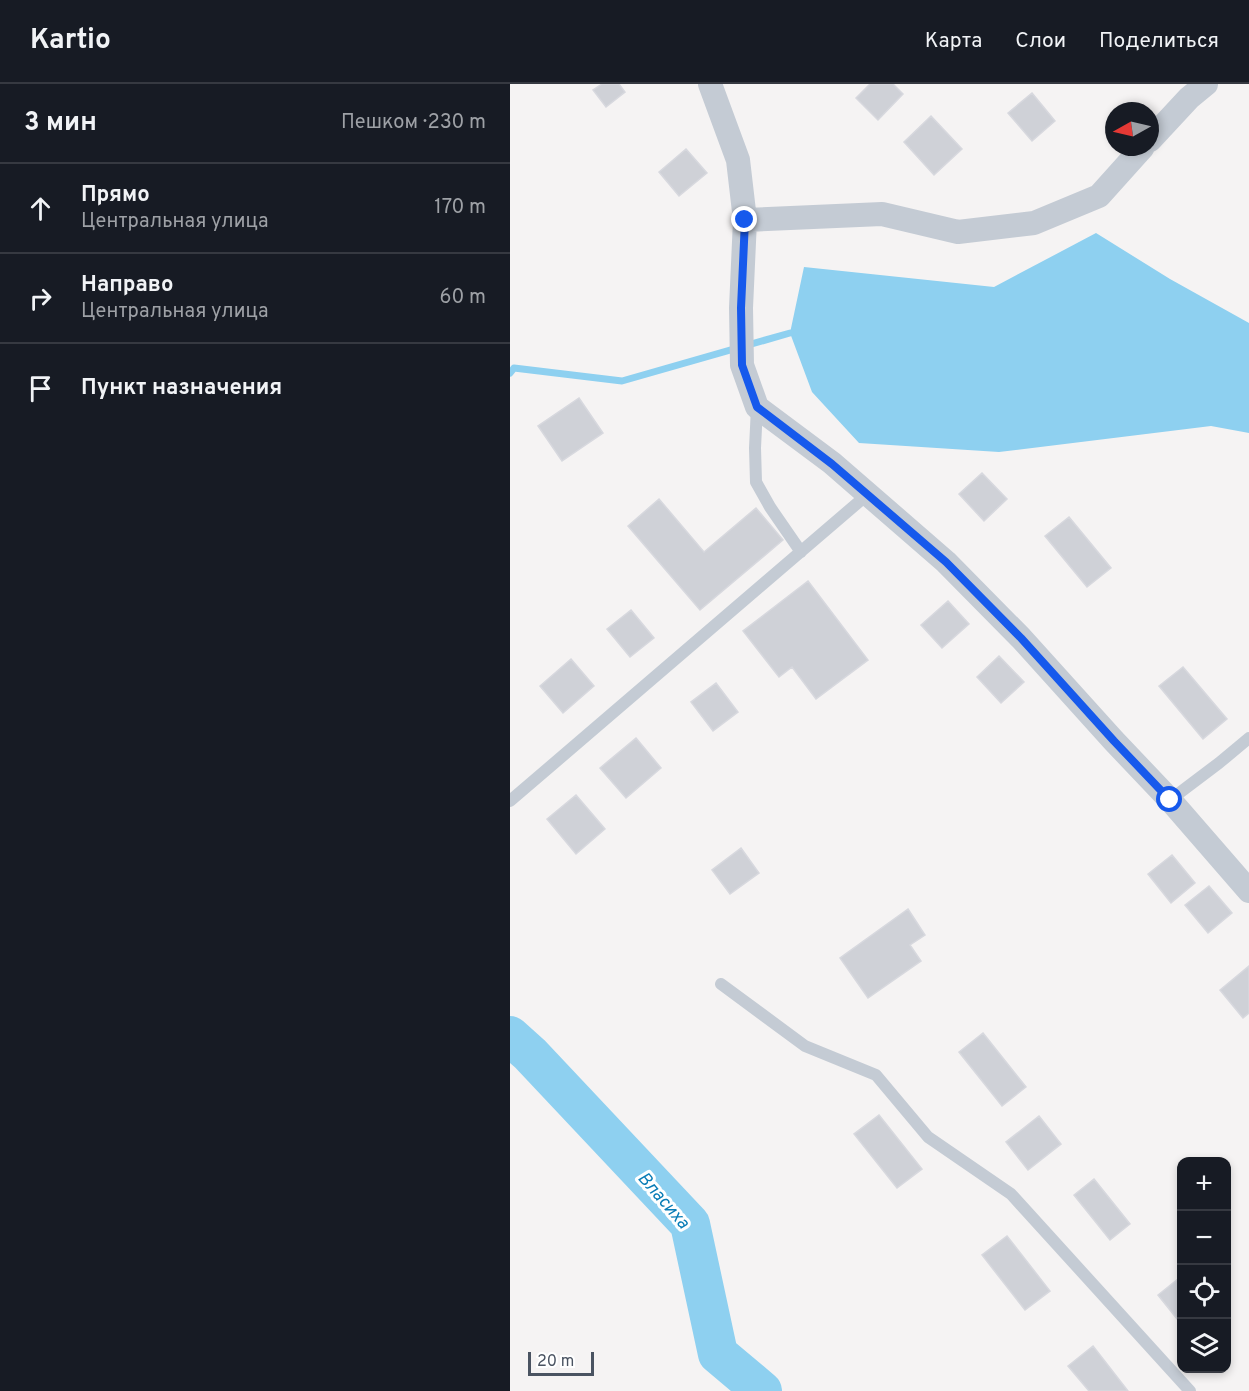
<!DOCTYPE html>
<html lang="ru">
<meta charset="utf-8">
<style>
body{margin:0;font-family:Overpass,sans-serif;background:#242831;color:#f1f3f6}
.controls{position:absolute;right:18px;bottom:18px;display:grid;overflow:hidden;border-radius:12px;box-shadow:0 3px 9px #0003}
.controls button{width:54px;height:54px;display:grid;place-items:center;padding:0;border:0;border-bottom:2px solid #363941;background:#171b24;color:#f1f3f6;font:30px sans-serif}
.compass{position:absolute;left:595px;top:18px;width:54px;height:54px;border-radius:50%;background:#171b24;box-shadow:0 3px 9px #0003;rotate:262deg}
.scale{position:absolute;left:18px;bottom:15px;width:66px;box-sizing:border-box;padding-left:6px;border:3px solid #4a5361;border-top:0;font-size:16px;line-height:21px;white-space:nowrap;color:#4a5361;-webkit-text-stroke:4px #fff;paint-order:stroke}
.stop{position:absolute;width:18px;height:18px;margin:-14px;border:4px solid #1659ec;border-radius:50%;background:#fff}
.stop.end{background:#1659ec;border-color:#fff;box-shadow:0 2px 6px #0008}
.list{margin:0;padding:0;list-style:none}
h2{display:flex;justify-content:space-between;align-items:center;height:78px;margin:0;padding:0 24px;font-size:26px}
h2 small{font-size:20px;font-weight:400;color:#9ea1a6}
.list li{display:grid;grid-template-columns:39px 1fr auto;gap:18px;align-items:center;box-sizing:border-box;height:90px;padding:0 24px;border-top:2px solid #363941}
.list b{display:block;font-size:22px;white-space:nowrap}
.list p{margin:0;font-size:20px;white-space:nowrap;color:#9ea1a6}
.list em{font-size:20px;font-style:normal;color:#9ea1a6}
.icon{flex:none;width:33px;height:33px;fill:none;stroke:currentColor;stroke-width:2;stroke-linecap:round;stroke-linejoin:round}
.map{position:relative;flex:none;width:739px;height:1307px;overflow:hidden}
header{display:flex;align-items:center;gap:36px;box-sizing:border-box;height:84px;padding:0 30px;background:#171b24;border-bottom:2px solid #363941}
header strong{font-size:28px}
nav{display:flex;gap:33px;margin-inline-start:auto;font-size:21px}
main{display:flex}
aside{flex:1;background:#171b24}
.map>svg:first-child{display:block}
.water{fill:#8ed0f0}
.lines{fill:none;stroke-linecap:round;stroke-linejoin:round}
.stream{stroke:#8ed0f0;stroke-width:7}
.river{stroke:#8ed0f0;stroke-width:40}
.building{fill:#cfd1d7;stroke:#d7d8de;stroke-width:1.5}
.lane{stroke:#c4cbd4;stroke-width:12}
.street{stroke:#c4cbd4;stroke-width:24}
.route{stroke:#1659ec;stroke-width:8}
.labels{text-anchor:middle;stroke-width:6;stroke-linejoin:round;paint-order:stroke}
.water-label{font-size:18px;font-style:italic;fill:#087cb6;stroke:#fff}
</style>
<header>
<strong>Kartio</strong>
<nav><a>Карта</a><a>Слои</a><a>Поделиться</a></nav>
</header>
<main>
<aside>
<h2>3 мин<small>Пешком · 230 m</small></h2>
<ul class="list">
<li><svg class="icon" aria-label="ahead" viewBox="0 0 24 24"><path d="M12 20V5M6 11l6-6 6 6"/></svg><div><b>Прямо</b><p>Центральная улица</p></div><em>170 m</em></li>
<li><svg class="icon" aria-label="right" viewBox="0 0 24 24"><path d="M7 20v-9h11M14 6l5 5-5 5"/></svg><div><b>Направо</b><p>Центральная улица</p></div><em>60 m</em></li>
<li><svg class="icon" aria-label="arrive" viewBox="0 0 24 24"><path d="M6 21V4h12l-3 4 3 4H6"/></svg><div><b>Пункт назначения</b></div></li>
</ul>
</aside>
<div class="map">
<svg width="739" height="1307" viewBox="0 0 739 1307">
<rect width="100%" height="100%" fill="#f5f3f3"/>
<path class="water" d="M586,149L660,195L739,239V349L701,342L489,368L349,359L302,308L280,249L294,183L484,203Z"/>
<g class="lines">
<path class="stream" d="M0,289L4,284L112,297L280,249"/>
<path class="river" d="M0,952L20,970L180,1140L208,1270L252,1307"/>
</g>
<path class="building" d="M92,0H109L115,8L96,23L83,6Z
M360,0H383L393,10L368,36L346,14Z
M522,9L545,37L522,57L498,29Z
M421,32L452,65L424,91L394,58Z
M176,65L197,89L169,112L149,88Z
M69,314L93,349L52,377L28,342Z
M472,389L497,415L474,437L449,410Z
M149,415L194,468L246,424L273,456L190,526L118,442Z
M559,433L601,484L577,503L535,452Z
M298,497L358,576L306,615L282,583L269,593L233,547Z
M438,517L459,540L432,564L411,541Z
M121,526L144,554L120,573L97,545Z
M489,572L514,598L491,619L467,593Z
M61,575L84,602L53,629L30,602Z
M673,583L717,635L693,655L649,602Z
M206,599L228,628L203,647L181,618Z
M126,654L151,684L116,714L90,684Z
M66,711L95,745L66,770L37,735Z
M231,764L249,789L220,810L202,786Z
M662,771L685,799L661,819L638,790Z
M699,802L722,829L698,849L675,821Z
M398,825L415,851L400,861L411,877L358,914L330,874Z
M739,882V929L733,934L710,906Z
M473,949L516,1003L492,1022L449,968Z
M369,1031L412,1085L387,1104L344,1050Z
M529,1032L551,1060L518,1086L496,1058Z
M584,1095L620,1140L600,1156L564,1111Z
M497,1152L540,1207L515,1226L472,1171Z
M668,1195L672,1199V1241L648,1211Z
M583,1262L618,1307H579L558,1282Z"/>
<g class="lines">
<path class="lane" d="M247,323L245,364L246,398L260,423L291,468
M660,716L709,679L739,654
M0,717L358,410
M211,900L295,962L366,991L418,1053L501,1110L680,1307"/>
<path class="street" d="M200,0L228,76L235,136L231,224L232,281L247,323L322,379L436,478L511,554L604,657L660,716L739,807
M640,56L679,14L696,0
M235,136L372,130L448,148L524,139L589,112L633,63"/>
</g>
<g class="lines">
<path class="route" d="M235,136L231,224L232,281L247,323L322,380L436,478L511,554L604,657L660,716"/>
</g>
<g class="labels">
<g class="water-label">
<text transform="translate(154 1116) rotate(49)" y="6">Власиха</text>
</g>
</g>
</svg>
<div class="controls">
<button>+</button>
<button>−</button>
<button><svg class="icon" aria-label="locate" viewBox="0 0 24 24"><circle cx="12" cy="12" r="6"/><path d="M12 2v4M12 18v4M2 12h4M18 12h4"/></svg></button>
<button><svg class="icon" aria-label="layers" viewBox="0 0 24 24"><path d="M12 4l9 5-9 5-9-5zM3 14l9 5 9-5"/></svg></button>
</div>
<svg class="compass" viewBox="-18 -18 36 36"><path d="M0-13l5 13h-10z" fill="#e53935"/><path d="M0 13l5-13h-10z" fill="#9ea1a6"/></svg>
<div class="scale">20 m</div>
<div class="stop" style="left:660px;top:716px"></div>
<div class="stop end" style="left:235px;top:136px"></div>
</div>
</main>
